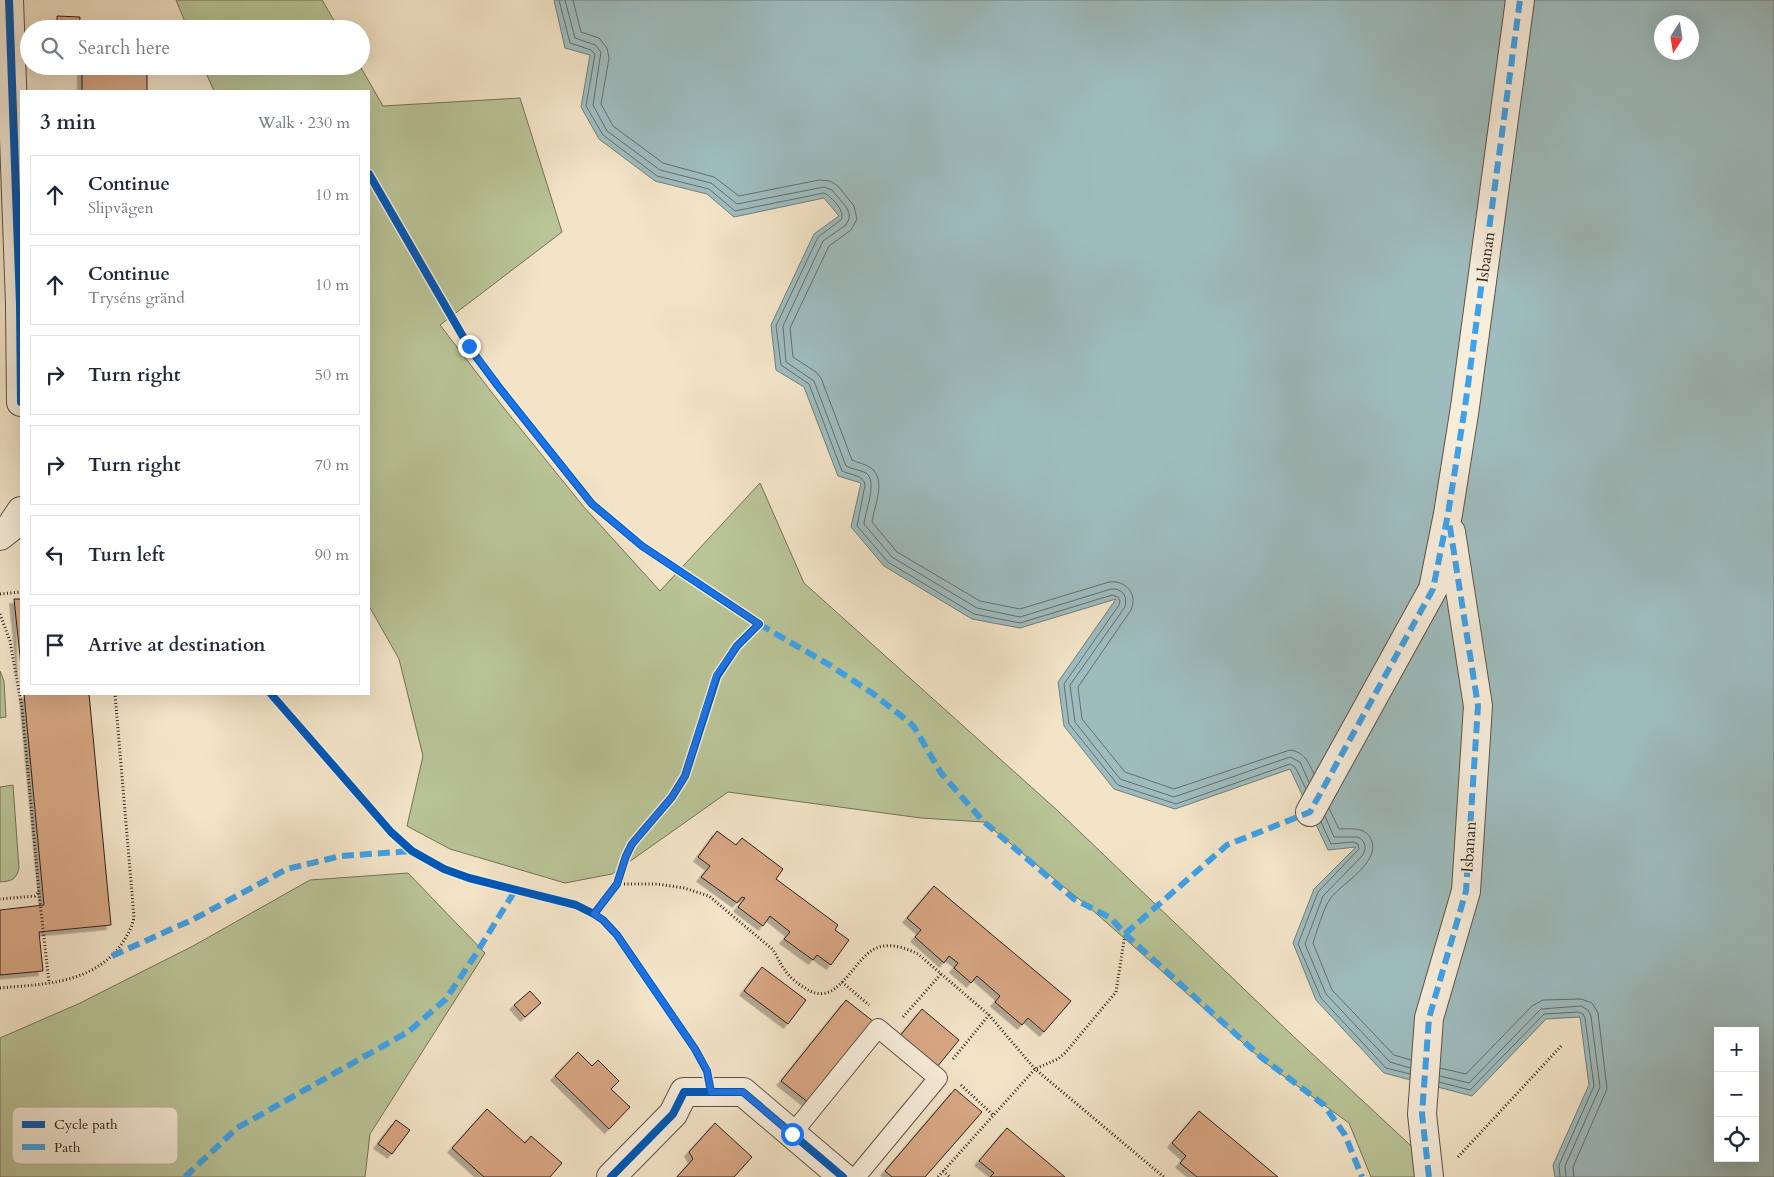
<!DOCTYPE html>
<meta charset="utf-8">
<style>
body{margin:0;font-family:Cardo,serif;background:#f2f2f3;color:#1f2937}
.controls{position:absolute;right:15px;bottom:15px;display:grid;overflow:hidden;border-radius:0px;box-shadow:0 5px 20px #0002}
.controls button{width:45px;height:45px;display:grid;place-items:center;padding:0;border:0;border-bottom:1px solid #e0e1e3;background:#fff;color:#1f2937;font:25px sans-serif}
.compass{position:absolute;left:1654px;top:15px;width:45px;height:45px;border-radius:50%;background:#fff;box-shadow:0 5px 20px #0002;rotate:192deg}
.stop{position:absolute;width:15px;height:15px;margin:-11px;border:4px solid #1a73e8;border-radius:50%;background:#fff}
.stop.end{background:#1a73e8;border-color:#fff;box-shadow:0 1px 5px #0008}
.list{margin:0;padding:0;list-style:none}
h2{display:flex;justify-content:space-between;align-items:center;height:65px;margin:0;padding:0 20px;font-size:21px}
h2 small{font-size:16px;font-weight:400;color:#747a83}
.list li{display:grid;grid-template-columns:32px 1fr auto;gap:15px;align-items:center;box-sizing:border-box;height:80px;margin:0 10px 10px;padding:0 10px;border:1px solid #e0e1e3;border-radius:0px}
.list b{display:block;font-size:19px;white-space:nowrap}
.list p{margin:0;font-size:16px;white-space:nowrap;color:#747a83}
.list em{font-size:16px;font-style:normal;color:#747a83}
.icon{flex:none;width:28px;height:28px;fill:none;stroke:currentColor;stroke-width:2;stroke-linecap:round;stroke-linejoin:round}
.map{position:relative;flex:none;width:1774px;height:1177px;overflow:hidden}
.search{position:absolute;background:#fff;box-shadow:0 5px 20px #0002;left:20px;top:20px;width:350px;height:55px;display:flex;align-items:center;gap:12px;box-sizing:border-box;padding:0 18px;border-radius:28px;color:#747a83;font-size:19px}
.panel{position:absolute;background:#fff;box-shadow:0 5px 20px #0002;left:20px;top:90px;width:350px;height:605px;border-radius:0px}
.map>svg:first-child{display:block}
.green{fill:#b9c497;stroke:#747258}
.water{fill:#9ebcbe;stroke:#717e7c;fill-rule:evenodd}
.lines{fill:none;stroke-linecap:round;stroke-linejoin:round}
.shore{stroke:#666e6c;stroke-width:1}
.building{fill:#d8a784;stroke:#2e201a;filter:url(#shadow)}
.lane-casing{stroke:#5f5146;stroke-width:20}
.street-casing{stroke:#5f5146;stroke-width:30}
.path{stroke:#2e201a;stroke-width:3;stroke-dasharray:1 2.5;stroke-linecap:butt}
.lane{stroke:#f7eddb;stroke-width:18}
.street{stroke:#f7eddb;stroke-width:28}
.quiet{stroke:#3ea2ea;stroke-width:6;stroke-dasharray:12 6;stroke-linecap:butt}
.cycleway-casing{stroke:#f7eddb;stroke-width:11}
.cycleway{stroke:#0057b8;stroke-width:8}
.route{stroke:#1a73e8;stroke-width:6}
.labels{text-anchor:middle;stroke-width:4;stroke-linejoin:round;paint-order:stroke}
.street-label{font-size:16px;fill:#2e201a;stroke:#f7eddb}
.key{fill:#f7eddb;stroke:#bbb0a1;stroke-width:1}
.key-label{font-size:14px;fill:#2e201a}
</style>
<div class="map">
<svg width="1774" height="1177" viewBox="0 0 1774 1177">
<defs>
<filter id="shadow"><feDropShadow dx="-4.5" dy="4.5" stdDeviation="0" flood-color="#0004"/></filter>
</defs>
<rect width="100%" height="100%" fill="#f3e4c8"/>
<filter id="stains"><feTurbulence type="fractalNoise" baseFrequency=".004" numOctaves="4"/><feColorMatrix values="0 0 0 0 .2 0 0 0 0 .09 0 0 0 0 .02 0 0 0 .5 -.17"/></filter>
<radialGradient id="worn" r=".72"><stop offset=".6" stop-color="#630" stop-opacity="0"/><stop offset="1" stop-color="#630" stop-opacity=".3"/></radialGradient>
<path class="green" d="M176,0H322L339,29H188Z
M203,66H360L383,106L520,98L562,232L440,325L503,407L583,506L660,591L760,483L804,583L1058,811L1292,1035L1437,1170L1432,1177H1371L1349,1123L1267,1064L1090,908L984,822L921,818L728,792L612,874L565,883L450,849L407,826L423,756L399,659L369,606V91H214Z
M0,671L4,681L6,717L0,718Z
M13,785L19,868C16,880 12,881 0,882V787Z
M408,873L485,953L370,1134L365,1177H0V1038L78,1004L193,946L310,880Z"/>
<path class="water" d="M554,0H1774V1177H1555L1553,1165L1589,1085L1580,1017L1546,1019L1472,1096L1384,1073L1316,1000L1293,943L1314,889L1356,847L1328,850L1290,769L1175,809L1114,789L1064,726L1058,682L1116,599L1020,628L972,619L884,566L851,527L861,483L838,476L804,387L776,370L771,325L814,234L839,216L824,198L734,217L707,194L655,181L599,139L581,107L590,55L565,48ZM1662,22H1692V52H1662ZM1718,1031H1755V1158H1718Z"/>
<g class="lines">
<path class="shore" d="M559,0L570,43L591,50L595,54L586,106L603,135L657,176L709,189L735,211L824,193C832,197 846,212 841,220L818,237L776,326L781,365L809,384L842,471C850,475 864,475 865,485L857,526L888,562L974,614L1020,623L1112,595L1118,597L1120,601L1119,605L1064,684L1069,724L1118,785L1176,804L1290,764L1295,767L1306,789
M565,0L575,38L595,45L601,52L593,105L607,131L660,170L711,183L737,204L824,187L832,190L847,208L849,213V219L846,225L823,241L783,326L786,362L814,381L846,466C852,469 860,470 866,473C878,481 865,512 864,524L892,557L977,608L1020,617L1111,589C1122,588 1128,596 1125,607L1070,685L1075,722L1120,779L1174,797L1290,757L1300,762L1309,782
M573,0L581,32L599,38L607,48L609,58L601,104L613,126L663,163L714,177L739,196L819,180L830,181L838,186L854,206L857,219L851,230L829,246L790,328L793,357L816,372L821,378L852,460C858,463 866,464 871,468C887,480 874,506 872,522L897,552L980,601L1020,609L1109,582C1126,580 1138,594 1131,610L1078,687L1082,719L1125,772L1174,789L1290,750C1305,752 1308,762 1314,774
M1329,808L1339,829C1352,829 1367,826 1372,842C1379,863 1341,884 1330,899C1324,907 1316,934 1313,943L1332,990L1394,1055L1411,1060
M1325,816L1334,837H1358C1366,841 1367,849 1362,856L1323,896L1305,944L1326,994L1390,1062L1410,1068
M1321,822L1331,844L1353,842L1358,844L1359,849L1318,892L1298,944L1321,998L1386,1068L1410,1074
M1440,1068L1466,1074L1532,1006L1543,1000L1581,999L1592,1003L1598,1013L1607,1089L1573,1167L1574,1177
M1440,1076L1469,1083L1541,1009L1581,1006L1588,1010L1591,1016L1600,1087L1565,1166L1566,1177
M1439,1082L1470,1090L1544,1014L1579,1012L1583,1014L1585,1018L1594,1086L1559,1165L1560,1177"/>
</g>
<path class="building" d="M57,16L80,17L79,29H57Z
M82,66H147V91H82Z
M14,599H21V670L20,656Z
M24,694H89L111,925L39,932L43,971L0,975V910L44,905Z
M717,831L736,845L742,838L783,869L776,879L838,925L835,930L849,940L831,965L817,955L813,960L784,939L790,932L770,916L763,926L738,907L745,898L742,897L737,903L701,877L710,866L698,857Z
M934,886L1071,1001L1044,1032L1028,1018L1022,1025L995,1002L1000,996L977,976L971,983L954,968L958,963L949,956L944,963L915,937L921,930L907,918Z
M762,967L806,1000L788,1024L744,991Z
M530,991L541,1003L525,1017L514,1005Z
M846,1000L874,1022L809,1103L781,1081Z
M922,1009L959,1040L937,1067L899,1037Z
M578,1052L592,1066L598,1060L619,1081L611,1089L630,1107L609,1129L555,1076Z
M955,1089L982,1112L925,1177H892L885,1171Z
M487,1109L525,1143L531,1136L562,1163L550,1177H484L452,1148Z
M1199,1111L1278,1177H1197L1180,1163L1186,1156L1172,1143Z
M396,1120L410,1130L392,1154L378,1144Z
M715,1123L752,1157L734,1177H677L693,1159L689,1152Z
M1007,1128L1065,1177H990L994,1173L979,1161Z"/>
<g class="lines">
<defs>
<path id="lane" d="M792,1134L878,1028L938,1078L856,1177"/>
<path id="street" d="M9,0L20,304L21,402
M0,536L9,529L21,511
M1310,812L1433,589L1448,514L1465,407L1520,0
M611,1177L673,1114L684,1092H743L843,1177
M1429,1177L1422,1114L1429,1018L1466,891L1478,706L1451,532"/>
</defs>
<use href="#lane" class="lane-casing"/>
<use href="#street" class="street-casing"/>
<path class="path" d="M0,594L21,592
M0,614L10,641L22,708L39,892L35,896L0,899
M617,884H657L684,888L709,896L771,948C777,954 779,963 785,970C789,977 798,984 805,988C835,1009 850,966 871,951C885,941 904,947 918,954L989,1015L1035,1069L1164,1177
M39,893L49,983
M842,982L869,1005
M0,988C44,984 92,984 121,945C127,936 132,928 134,917L115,694
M903,1017L941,974
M953,1059L989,1015
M961,1085L993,1115
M1458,1157L1562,1045
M943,1171L950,1177
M938,1177L1035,1069L1058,1059L1065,1053L1116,992L1125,934"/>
<use href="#lane" class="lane"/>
<use href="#street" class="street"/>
<path class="quiet" d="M759,624L828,664L872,693L909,722L914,727L941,773L983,821L1074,899L1111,918L1125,934L1261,1057L1324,1105L1345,1135L1362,1177
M1125,934L1227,845L1310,812L1433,589L1448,514L1465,407L1520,0
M112,956L194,919L287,869L341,856L412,851
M185,1177L237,1128L408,1032L446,999L474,957L516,889
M1429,1177L1422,1114L1429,1018L1466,891L1478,706L1449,521"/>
<defs>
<path id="cycleway" d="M9,0L20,304L21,402
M369,174L469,347L498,386L592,504L642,546L759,624L737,646L717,676L685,776L672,797L632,844L626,856L617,884L594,914
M271,694L391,832L412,851L444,869L469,878L576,905L594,914L603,920L617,935L695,1049L707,1071L711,1092
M611,1177L673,1114L684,1092H743L843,1177"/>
</defs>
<use href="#cycleway" class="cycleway-casing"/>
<use href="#cycleway" class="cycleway"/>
</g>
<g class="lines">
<path class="route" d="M469,346L498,386L592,504L642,546L759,624L737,646L716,676L685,776L672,797L632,844L626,856L617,884L594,914L603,920L617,935L695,1049L707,1070L711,1092H743L792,1134"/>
</g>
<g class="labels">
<g class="street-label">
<text transform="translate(1485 257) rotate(-82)" y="6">Isbanan</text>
<text transform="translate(1468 847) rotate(-86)" y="6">Isbanan</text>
</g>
</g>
<rect x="12" y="1107" width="166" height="57" rx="8" class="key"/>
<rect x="22" y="1121" width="23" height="7" fill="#0057b8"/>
<rect x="22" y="1144" width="23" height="6" fill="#3ea2ea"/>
<g class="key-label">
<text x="54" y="1129">Cycle path</text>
<text x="54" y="1152">Path</text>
</g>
<rect width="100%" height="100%" filter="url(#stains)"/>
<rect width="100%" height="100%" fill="url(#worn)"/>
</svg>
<div class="controls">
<button>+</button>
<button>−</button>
<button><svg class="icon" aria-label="locate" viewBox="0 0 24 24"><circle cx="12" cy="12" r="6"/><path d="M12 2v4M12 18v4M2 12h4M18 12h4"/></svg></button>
</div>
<svg class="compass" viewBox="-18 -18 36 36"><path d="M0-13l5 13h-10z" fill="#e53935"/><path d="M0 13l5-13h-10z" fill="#747a83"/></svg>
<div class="stop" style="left:792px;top:1134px"></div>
<div class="stop end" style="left:469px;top:346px"></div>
<div class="search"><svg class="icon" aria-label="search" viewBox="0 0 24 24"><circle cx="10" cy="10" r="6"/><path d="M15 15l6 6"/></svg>Search here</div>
<section class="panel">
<h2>3 min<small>Walk · 230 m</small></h2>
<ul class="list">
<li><svg class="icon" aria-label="ahead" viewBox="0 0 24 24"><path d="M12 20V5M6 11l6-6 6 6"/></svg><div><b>Continue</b><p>Slipvägen</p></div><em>10 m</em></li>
<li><svg class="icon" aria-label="ahead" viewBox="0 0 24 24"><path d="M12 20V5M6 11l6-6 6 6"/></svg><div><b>Continue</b><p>Tryséns gränd</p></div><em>10 m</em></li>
<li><svg class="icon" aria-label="right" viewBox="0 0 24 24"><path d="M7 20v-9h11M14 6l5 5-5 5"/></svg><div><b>Turn right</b></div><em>50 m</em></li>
<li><svg class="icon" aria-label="right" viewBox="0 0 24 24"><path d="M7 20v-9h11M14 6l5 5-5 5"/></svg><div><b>Turn right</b></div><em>70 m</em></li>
<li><svg class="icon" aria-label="left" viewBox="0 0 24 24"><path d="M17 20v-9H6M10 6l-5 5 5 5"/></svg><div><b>Turn left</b></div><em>90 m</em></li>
<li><svg class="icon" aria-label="arrive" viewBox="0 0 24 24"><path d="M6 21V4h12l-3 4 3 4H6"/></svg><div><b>Arrive at destination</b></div></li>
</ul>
</section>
</div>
